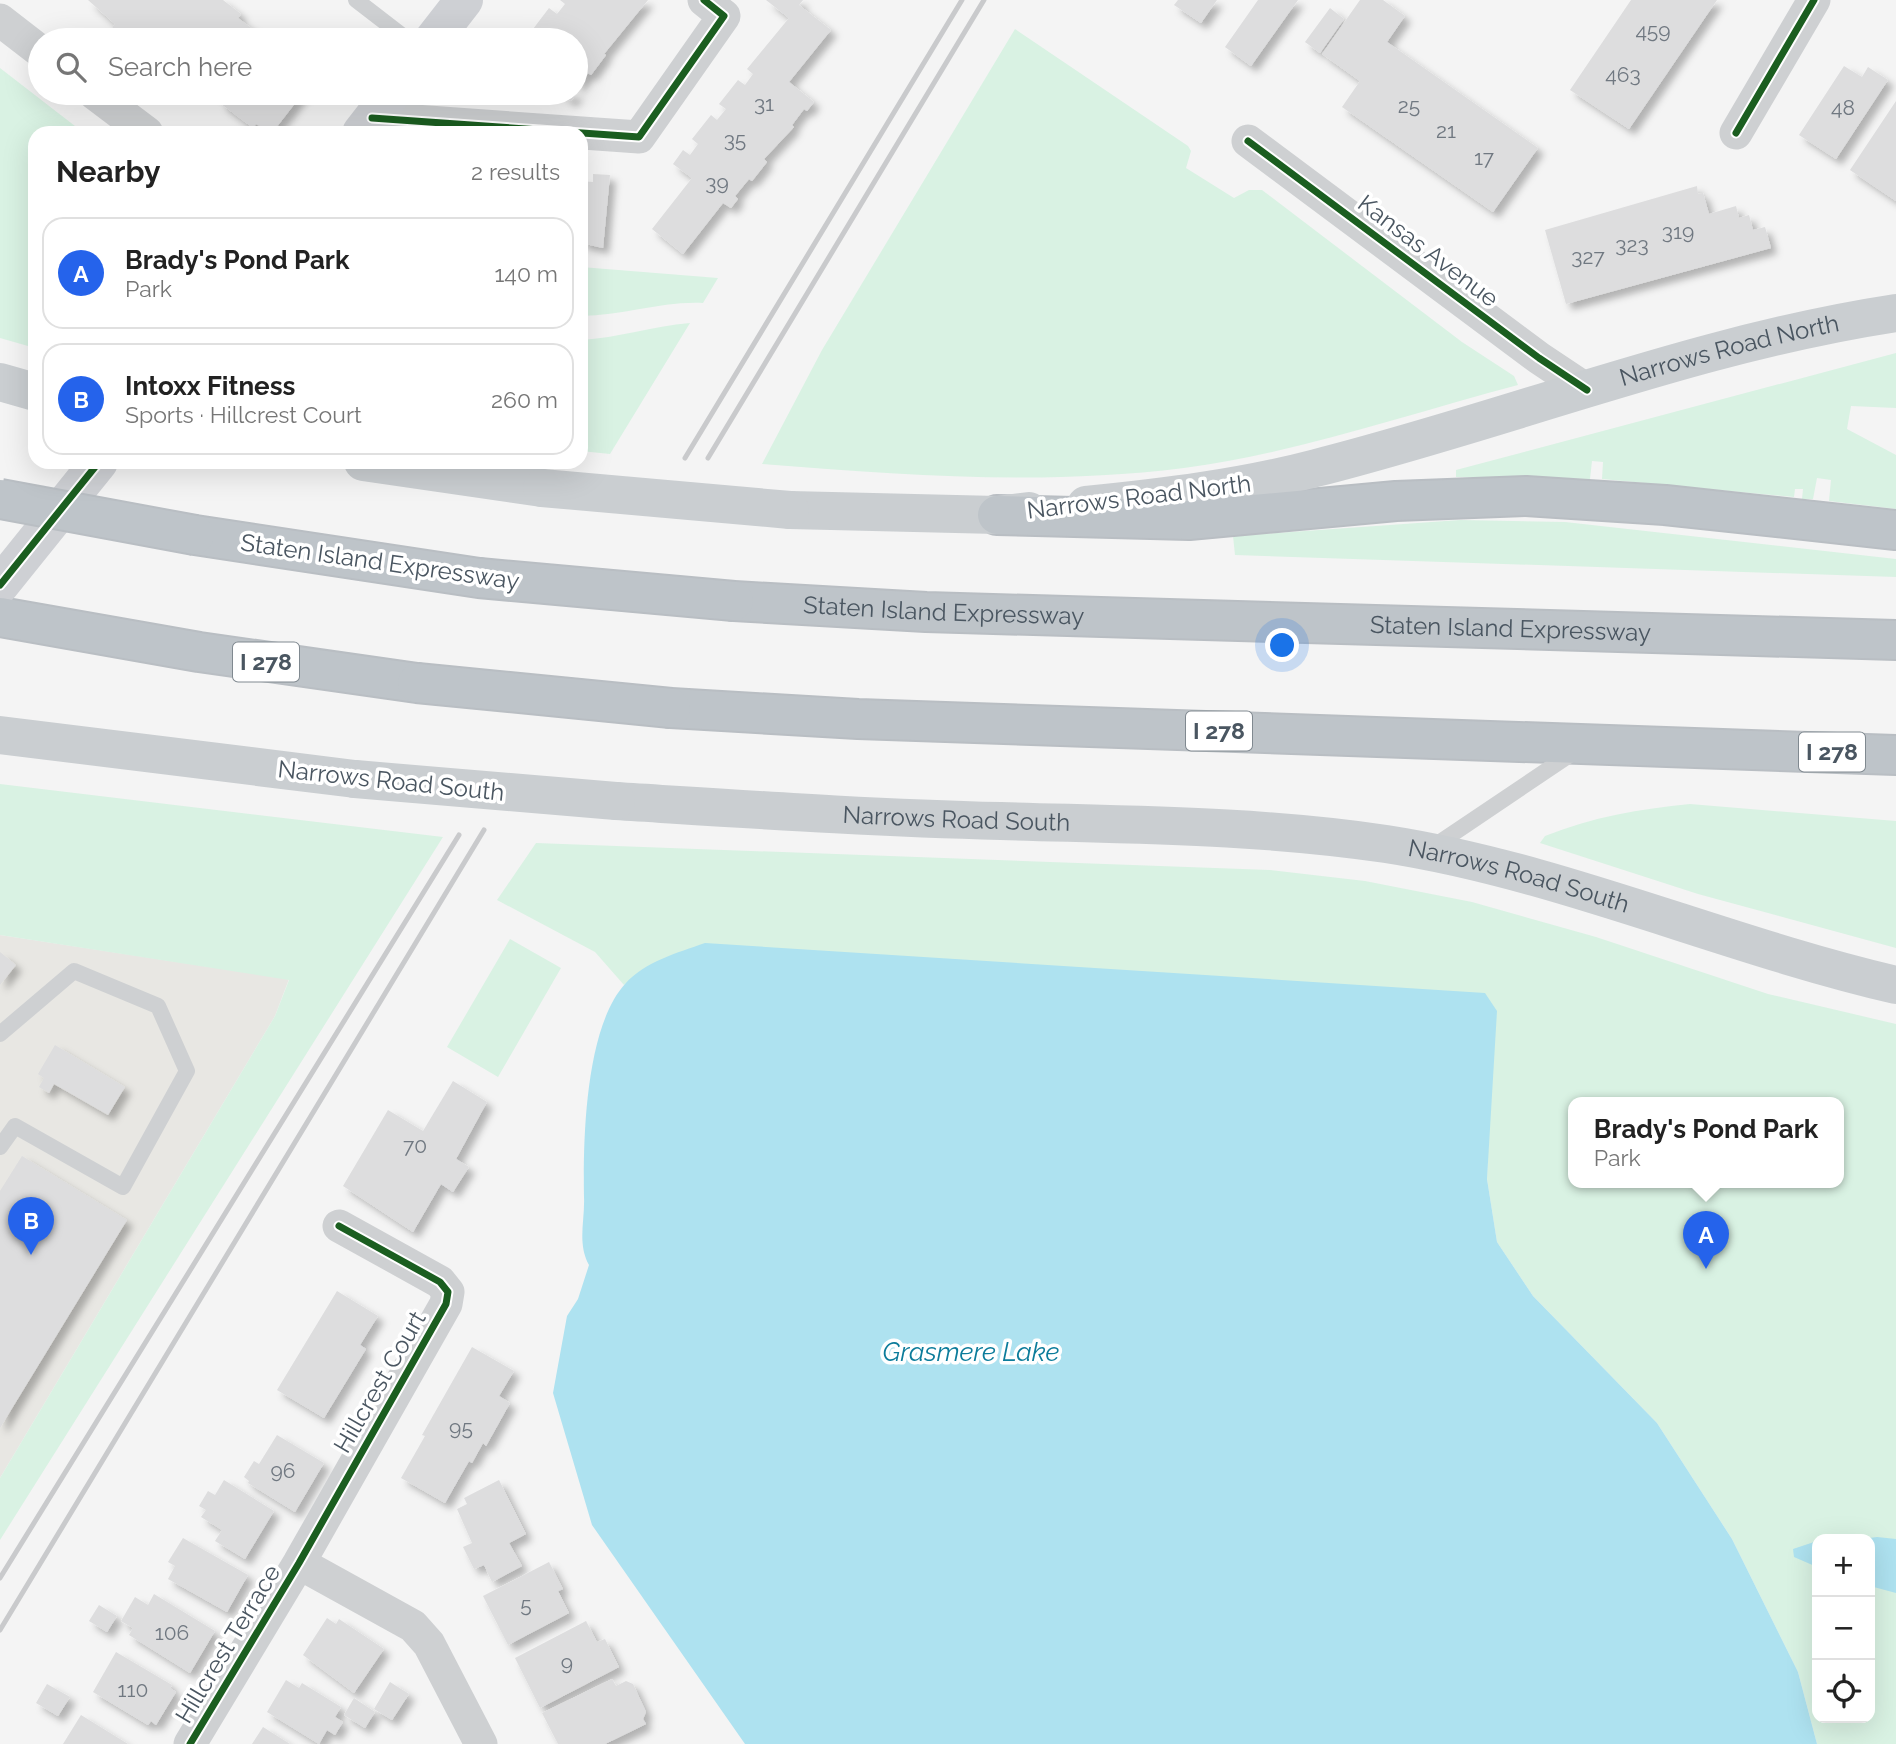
<!DOCTYPE html>
<meta charset="utf-8">
<style>
body{margin:0;font-family:Raleway,sans-serif;background:#f2f2f2;color:#222}
.controls{position:absolute;right:21px;bottom:21px;display:grid;overflow:hidden;border-radius:14px;box-shadow:0 7px 28px #0002}
.controls button{width:63px;height:63px;display:grid;place-items:center;padding:0;border:0;border-bottom:2px solid #e0e0e0;background:#fff;color:#222;font:35px sans-serif}
.you{position:absolute;left:1283px;top:646px;width:24px;height:24px;margin:-18px;border:5px solid #fff;border-radius:50%;background:#1a73e8;box-shadow:0 0 0 10px #1a73e833}
.badge{display:grid;place-items:center;width:46px;height:46px;border-radius:50%;background:#2563eb;color:#fff;font-size:23px;font-weight:700}
.pin{position:absolute;translate:-50% -58px;filter:drop-shadow(0 2px 4px #0008)}
.pin::after{content:'';position:absolute;top:37px;width:24px;height:21px;background:inherit;clip-path:polygon(0 0,100% 0,50% 100%)}
.popup{position:absolute;left:1568px;top:1097px;width:276px;height:91px;box-sizing:border-box;display:grid;place-content:center;border-radius:14px;background:#fff;filter:drop-shadow(0 2px 5px #0005);font-size:23px;white-space:nowrap;color:#767676}
.popup b{font-size:26px;color:#222}
.popup::after{content:'';position:absolute;left:50%;top:100%;margin-left:-14px;border:14px solid transparent;border-top-color:#fff}
.list{margin:0;padding:0;list-style:none}
h2{display:flex;justify-content:space-between;align-items:center;height:91px;margin:0;padding:0 28px;font-size:30px}
h2 small{font-size:23px;font-weight:400;color:#767676}
.list li{display:grid;grid-template-columns:46px 1fr auto;gap:21px;align-items:center;box-sizing:border-box;height:112px;margin:0 14px 14px;padding:0 14px;border:2px solid #e0e0e0;border-radius:21px}
.list b{display:block;font-size:26px;white-space:nowrap}
.list p{margin:0;font-size:23px;white-space:nowrap;color:#767676}
.list em{font-size:23px;font-style:normal;color:#767676}
.icon{flex:none;width:38px;height:38px;fill:none;stroke:currentColor;stroke-width:2;stroke-linecap:round;stroke-linejoin:round}
.map{position:relative;flex:none;width:1896px;height:1744px;overflow:hidden}
.search{position:absolute;background:#fff;box-shadow:0 7px 28px #0002;left:28px;top:28px;width:560px;height:77px;display:flex;align-items:center;gap:18px;box-sizing:border-box;padding:0 24px;border-radius:38px;color:#767676;font-size:26px}
.panel{position:absolute;background:#fff;box-shadow:0 7px 28px #0002;left:28px;top:126px;width:560px;height:343px;border-radius:21px}
.map>svg:first-child{display:block}
.commercial{fill:#e8e7e3}
.green{fill:#d9f2e3;fill-rule:evenodd}
.water{fill:#aee2f0}
.building{fill:#ddddde;filter:url(#shadow)}
.lines{fill:none;stroke-linecap:round;stroke-linejoin:round}
.highway-casing{stroke:#b9bec3;stroke-width:42}
.lane{stroke:#ced0d2;stroke-width:16}
.street{stroke:#ced0d2;stroke-width:33}
.secondary{stroke:#ced0d4;stroke-width:38}
.primary{stroke:#caced1;stroke-width:38}
.highway{stroke:#bec4c9;stroke-width:38}
.rail{stroke:#c9cacc;stroke-width:5}
.highway-bridge-casing{stroke:#b9bec3;stroke-width:42;stroke-linecap:butt}
.primary-bridge{stroke:#caced1;stroke-width:38}
.highway-bridge{stroke:#bec4c9;stroke-width:38}
.cycleway-casing{stroke:#fff;stroke-width:11}
.cycleway{stroke:#1b5e20;stroke-width:7}
.labels{text-anchor:middle;stroke-width:7;stroke-linejoin:round;paint-order:stroke}
.number-label{font-size:21px;fill:#707881}
.shield{fill:#fff;stroke:#808990;stroke-width:2}
.shield-label{font-size:23px;font-weight:bold;fill:#4a5661}
.street-label{font-size:24px;fill:#4a5661;stroke:#fff}
.water-label{font-size:26px;font-style:italic;fill:#0c7c9b;stroke:#fff}
</style>
<div class="map">
<svg width="1896" height="1744" viewBox="0 0 1896 1744">
<defs>
<filter id="shadow"><feDropShadow dx="6" dy="6" stdDeviation="3.5" flood-color="#0004"/></filter>
</defs>
<rect width="100%" height="100%" fill="#f4f4f4"/>
<path class="commercial" d="M0,935L289,979L275,1016L0,1478Z"/>
<path class="green" d="M1015,29L1188,146L1191,151L1186,168L1234,198L1249,190H1262L1462,342L1514,376L1518,385C1408,414 1297,453 1184,468C1039,486 906,475 762,464L822,350Z
M0,68L84,133H35V348L0,338Z
M581,268V267L718,278L703,303C661,301 623,316 581,316Z
M690,323L610,454L581,451V340C618,338 652,326 690,323Z
M1896,353V408L1851,406L1847,429L1896,455V509L1829,501L1831,480L1817,478L1813,499H1802L1803,489H1795L1794,497L1602,479L1603,462L1592,461L1590,479L1456,477V470Z
M1460,520L1565,522L1896,559V577L1235,555L1233,536Z
M0,784L443,837L0,1540V1478L275,1016L289,980L0,935Z
M1690,804L1896,821V948L1698,894L1540,843L1545,836C1592,817 1640,809 1690,804Z
M536,843L1270,870L1365,881L1472,902L1596,937L1768,994L1896,1024V1744H1817L1798,1672L1732,1539L1657,1423L1533,1296L1497,1242L1487,1179L1490,1097L645,968L624,985L595,952L497,900ZM1573,1103H1839V1183H1573ZM1817,1539H1870V1718H1817Z
M510,939L561,968L498,1077L447,1047Z"/>
<path class="water" d="M705,943L1485,993L1497,1011L1487,1179L1497,1242L1533,1296L1657,1423L1732,1539L1798,1672L1817,1744H745L592,1525L553,1393L567,1316L578,1299L589,1265C577,1243 585,1221 584,1197C583,1141 585,1028 625,984C646,961 677,953 705,943Z
M1877,1537L1896,1539V1593L1870,1586V1539H1862Z
M1817,1541V1567L1794,1557L1793,1549Z"/>
<path class="building" d="M88,0H223L241,14L238,18L267,40H128L112,27L115,24Z
M560,0H648L604,54L606,55L591,75L588,73L576,88V40H537L530,33L549,8L557,14L565,4Z
M766,0H803L799,5L831,30L789,82L814,102L807,111L804,109L792,125L794,127L764,159L767,162L752,181L749,179L735,196L738,199L731,208L723,203L683,254L652,229L692,178L673,164L683,150L690,155L698,144L692,139L711,115L717,120L726,109L719,104L738,80L745,85L753,74L747,69L789,18Z
M1178,0H1217L1201,23L1174,5Z
M1258,0H1298L1251,66L1225,47Z
M1360,0H1383L1405,16L1387,42L1538,148L1493,212L1342,107L1360,81L1322,54Z
M1631,0H1717L1629,129L1570,90Z
M1330,8L1344,19L1320,53L1305,42Z
M1844,66L1862,77L1868,67L1888,80L1836,159L1799,135Z
M215,93H303L272,133L256,124L253,128L220,103L223,99Z
M559,93H577L571,101Z
M1896,101V201L1850,170Z
M593,174L610,175L603,248L581,243V181L593,182Z
M1697,186L1698,194L1703,193L1709,214L1736,206L1739,218L1749,215L1753,230L1765,227L1771,248L1566,304L1545,230Z
M0,952L16,965L0,985Z
M55,1045L125,1087L108,1115L54,1084L49,1093L39,1087L44,1078L38,1074Z
M453,1081L487,1102L456,1159L469,1167L453,1192L441,1184L413,1232L343,1186L388,1110L423,1131Z
M22,1156L127,1220L0,1428V1191Z
M337,1291L378,1316L360,1345L366,1349L324,1418L277,1390Z
M472,1347L514,1371L499,1396L510,1403L486,1446L483,1443L472,1463L469,1461L445,1503L401,1478L425,1436L422,1435Z
M277,1435L324,1463L295,1512L248,1483L249,1481L244,1477L254,1461L259,1464Z
M224,1480L274,1511L245,1559L215,1541L222,1530L201,1517L206,1510L199,1506L208,1491L215,1495Z
M499,1480L526,1534L509,1543L522,1566L492,1582L484,1565L474,1569L463,1547L472,1543L457,1509L467,1504L464,1498Z
M183,1538L248,1575L227,1612L168,1579L175,1566L168,1562Z
M549,1562L563,1589L558,1591L569,1613L508,1645L483,1596Z
M154,1594L215,1631L190,1673L129,1635L133,1628L121,1621L135,1597L148,1605Z
M99,1605L117,1616L107,1632L89,1621Z
M327,1618L336,1624L339,1619L384,1649L354,1693L303,1655Z
M586,1621L597,1642L605,1639L619,1667L540,1708L515,1658Z
M116,1652L172,1685L170,1688L176,1692L156,1725L151,1721L148,1725L93,1692Z
M612,1679L616,1686L626,1681L633,1684L646,1712L643,1719L646,1724L605,1744H558L542,1713Z
M286,1680L299,1688L302,1683L341,1707L335,1717L343,1722L335,1735L327,1730L319,1744L267,1712Z
M390,1682L409,1694L392,1720L374,1709Z
M47,1684L70,1697L58,1716L36,1703Z
M354,1698L375,1712L365,1728L344,1715Z
M81,1715L128,1744H63Z
M263,1727L290,1744H252Z"/>
<g class="lines">
<defs>
<g id="highway">
<path d="M997,515L1189,520L1396,501L1526,496L1665,505L1896,530"/>
<path d="M195,535L479,578"/>
<path id="s3" d="M734,601L926,612L1896,640"/>
<path d="M0,617L199,652L417,683"/>
<path d="M671,708L858,719L1896,755"/>
</g>
</defs>
<use href="#highway" class="highway-casing"/>
<path class="lane" d="M356,0L408,40
M1433,847L1574,752
M0,1034L74,971L158,1006L187,1071L123,1187L15,1126L0,1147"/>
<path class="street" d="M0,20L40,51
M94,93L147,133
M372,118L639,137L724,16L704,0
M1736,133L1814,0
M1248,141L1539,358L1587,390
M299,1563L413,1626L429,1644L481,1744
M190,1744L299,1563L446,1304L448,1292L440,1282L339,1226"/>
<path class="secondary" d="M433,40L464,0
M361,133L392,93
M0,585L99,462"/>
<g class="primary">
<path d="M0,382L35,392"/>
<path d="M363,462L542,488"/>
<path id="s1" d="M1086,505C1163,497 1240,488 1316,468C1510,419 1698,343 1896,313"/>
<path d="M790,510L997,515L1029,511"/>
<path d="M0,735L355,779"/>
<path id="s2" d="M616,801C744,809 872,818 1001,821C1130,825 1258,825 1386,844C1560,871 1724,945 1896,985"/>
</g>
<use href="#highway" class="highway"/>
<path class="rail" d="M685,458L962,0
M708,458L984,0
M0,1578L459,835
M0,1630L484,830"/>
<defs>
<path id="highway-bridge" d="M0,499L195,535
M479,578L734,601
M417,683L671,708"/>
</defs>
<use href="#highway-bridge" class="highway-bridge-casing"/>
<path class="primary-bridge" d="M542,488L790,510
M355,779L616,801"/>
<use href="#highway-bridge" class="highway-bridge"/>
<defs>
<path id="cycleway" d="M372,118L639,137L724,16L704,0
M1736,133L1814,0
M1248,141L1539,358L1587,390
M0,585L99,462
M190,1744L299,1563L446,1304L448,1292L440,1282L339,1226"/>
</defs>
<use href="#cycleway" class="cycleway-casing"/>
<use href="#cycleway" class="cycleway"/>
</g>
<g class="labels">
<g class="number-label">
<text x="1653" y="38">459</text>
<text x="1623" y="82">463</text>
<text x="764" y="111">31</text>
<text x="1409" y="113">25</text>
<text x="1843" y="115">48</text>
<text x="1446" y="138">21</text>
<text x="735" y="147">35</text>
<text x="1484" y="165">17</text>
<text x="717" y="190">39</text>
<text x="1678" y="239">319</text>
<text x="1632" y="252">323</text>
<text x="1588" y="264">327</text>
<text x="415" y="1153">70</text>
<text x="461" y="1435">95</text>
<text x="283" y="1478">96</text>
<text x="526" y="1612">5</text>
<text x="172" y="1640">106</text>
<text x="567" y="1670">9</text>
<text x="133" y="1697">110</text>
</g>
<g class="shield">
<rect x="233" y="642.5" width="66" height="39" rx="5"/>
<rect x="1186" y="711.5" width="66" height="39" rx="5"/>
<rect x="1799" y="732.5" width="66" height="39" rx="5"/>
</g>
<g class="shield-label">
<text x="266" y="670">I 278</text>
<text x="1219" y="739">I 278</text>
<text x="1832" y="760">I 278</text>
</g>
<g class="street-label">
<text transform="translate(1428 251) rotate(37)" y="8">Kansas Avenue</text>
<text dy="8" stroke="none"><textPath href="#s1" startOffset="663">Narrows Road North</textPath></text>
<text transform="translate(1139 497) rotate(-7)" y="8">Narrows Road North</text>
<text transform="translate(380 562) rotate(8)" y="8">Staten Island Expressway</text>
<text dy="8" stroke="none"><textPath href="#s3" startOffset="210">Staten Island Expressway</textPath></text>
<text dy="8" stroke="none"><textPath href="#s3" startOffset="777">Staten Island Expressway</textPath></text>
<text transform="translate(391 781) rotate(6)" y="8">Narrows Road South</text>
<text dy="8" stroke="none"><textPath href="#s2" startOffset="341">Narrows Road South</textPath></text>
<text dy="8" stroke="none"><textPath href="#s2" startOffset="908">Narrows Road South</textPath></text>
<text transform="translate(380 1382) rotate(-60)" y="8">Hillcrest Court</text>
<text transform="translate(228 1644) rotate(-59)" y="8">Hillcrest Terrace</text>
</g>
<g class="water-label">
<text x="971" y="1361">Grasmere Lake</text>
</g>
</g>
</svg>
<div class="controls">
<button>+</button>
<button>−</button>
<button><svg class="icon" aria-label="locate" viewBox="0 0 24 24"><circle cx="12" cy="12" r="6"/><path d="M12 2v4M12 18v4M2 12h4M18 12h4"/></svg></button>
</div>
<div class="you"></div>
<div class="pin badge" style="left:1706px;top:1269px">A</div>
<div class="popup"><b>Brady's Pond Park</b>Park</div>
<div class="pin badge" style="left:31px;top:1255px">B</div>
<div class="search"><svg class="icon" aria-label="search" viewBox="0 0 24 24"><circle cx="10" cy="10" r="6"/><path d="M15 15l6 6"/></svg>Search here</div>
<section class="panel">
<h2>Nearby<small>2 results</small></h2>
<ul class="list">
<li><span class="badge">A</span><div><b>Brady's Pond Park</b><p>Park</p></div><em>140 m</em></li>
<li><span class="badge">B</span><div><b>Intoxx Fitness</b><p>Sports · Hillcrest Court</p></div><em>260 m</em></li>
</ul>
</section>
</div>
